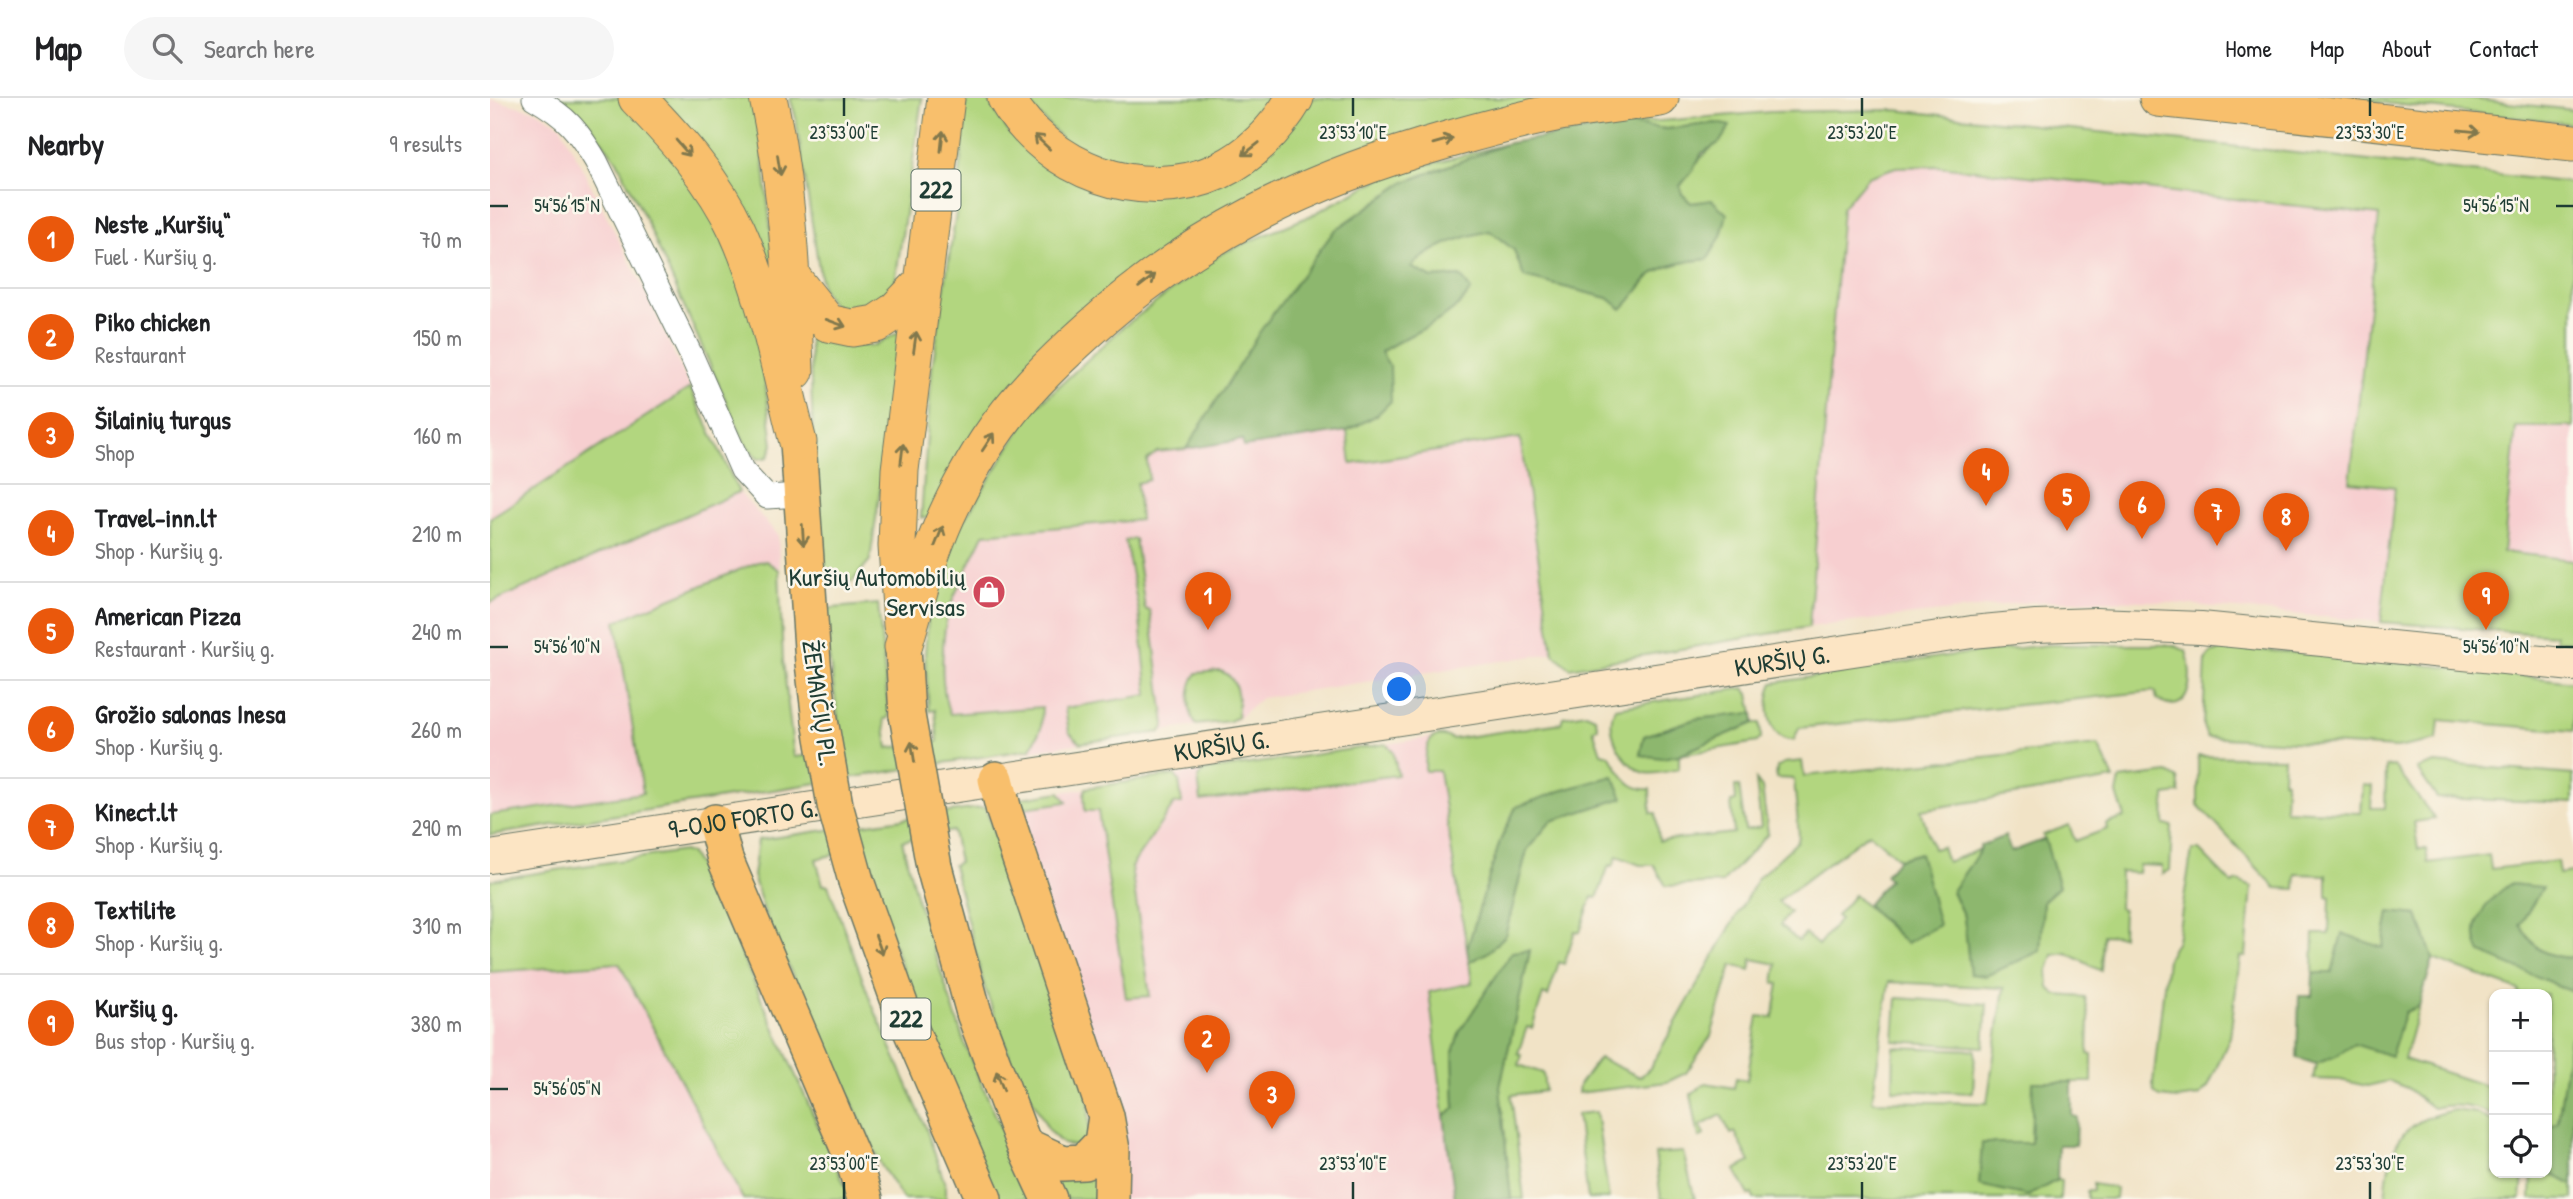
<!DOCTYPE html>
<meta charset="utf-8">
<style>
body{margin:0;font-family:"Patrick Hand",sans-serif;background:#f6f6f6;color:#202124}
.controls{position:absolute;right:21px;bottom:21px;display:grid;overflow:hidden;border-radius:14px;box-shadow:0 2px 5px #0004}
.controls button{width:63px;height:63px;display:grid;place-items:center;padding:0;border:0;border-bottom:2px solid #e0e0e0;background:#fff;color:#202124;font:35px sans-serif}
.you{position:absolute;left:910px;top:592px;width:24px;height:24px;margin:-18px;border:5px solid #fff;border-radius:50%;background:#1a73e8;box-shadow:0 0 0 10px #1a73e833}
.badge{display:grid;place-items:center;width:46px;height:46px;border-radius:50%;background:#ea580c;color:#fff;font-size:23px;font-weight:700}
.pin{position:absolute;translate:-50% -58px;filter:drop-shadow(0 2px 4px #0008)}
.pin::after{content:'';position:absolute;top:37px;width:24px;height:21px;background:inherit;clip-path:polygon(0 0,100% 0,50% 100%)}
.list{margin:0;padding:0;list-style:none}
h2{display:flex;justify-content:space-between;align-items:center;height:91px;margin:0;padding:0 28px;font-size:30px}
h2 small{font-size:23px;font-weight:400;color:#757577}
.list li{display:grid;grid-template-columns:46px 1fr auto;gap:21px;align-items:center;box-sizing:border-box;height:98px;padding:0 28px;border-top:2px solid #e0e0e0}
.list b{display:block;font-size:26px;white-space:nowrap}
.list p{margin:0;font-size:23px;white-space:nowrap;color:#757577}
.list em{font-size:23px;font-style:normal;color:#757577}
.icon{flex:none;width:38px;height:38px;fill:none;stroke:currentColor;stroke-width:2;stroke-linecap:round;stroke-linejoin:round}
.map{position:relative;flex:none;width:2083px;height:1101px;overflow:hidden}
header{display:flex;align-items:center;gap:42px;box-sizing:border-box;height:98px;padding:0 35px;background:#fff;border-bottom:2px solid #e0e0e0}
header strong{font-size:33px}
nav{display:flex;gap:38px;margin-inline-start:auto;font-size:24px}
.search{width:490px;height:63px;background:#f6f6f6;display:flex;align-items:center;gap:18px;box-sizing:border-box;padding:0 24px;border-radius:38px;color:#757577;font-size:26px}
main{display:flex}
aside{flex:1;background:#fff}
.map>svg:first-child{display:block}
.built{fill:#f7cfd0}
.green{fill:#b2d67f;stroke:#688a5a;stroke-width:2;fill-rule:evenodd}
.forest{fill:#8db76e;stroke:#567a51;stroke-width:2}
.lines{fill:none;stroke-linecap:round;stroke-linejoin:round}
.minor-casing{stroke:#687767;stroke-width:25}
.secondary-casing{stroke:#687767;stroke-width:34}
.primary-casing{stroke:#687767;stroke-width:38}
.trunk-casing{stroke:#687767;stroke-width:39}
.minor{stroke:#fff;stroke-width:23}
.secondary{stroke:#fce5c4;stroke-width:32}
.primary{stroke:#f8bf6c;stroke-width:35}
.trunk{stroke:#f8bf6c;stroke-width:37}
.primary-bridge-casing{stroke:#687767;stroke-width:38;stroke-linecap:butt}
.primary-bridge{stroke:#f8bf6c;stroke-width:35}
.oneway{stroke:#81784d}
.ticks{fill:none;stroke:#1f3d34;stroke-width:2.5}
.labels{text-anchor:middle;stroke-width:5;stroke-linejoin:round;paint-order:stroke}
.shield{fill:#fbf7ec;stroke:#61756b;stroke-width:2}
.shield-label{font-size:24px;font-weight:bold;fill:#1f3d34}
.poi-label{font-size:26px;fill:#1f3d34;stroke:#fbf7ec;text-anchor:end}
.street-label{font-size:26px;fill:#1f3d34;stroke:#fbf7ec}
.ticks-label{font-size:18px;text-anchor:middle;fill:#1f3d34;stroke:#fbf7ec;stroke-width:5;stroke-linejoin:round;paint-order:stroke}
</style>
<header>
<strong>Map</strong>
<div class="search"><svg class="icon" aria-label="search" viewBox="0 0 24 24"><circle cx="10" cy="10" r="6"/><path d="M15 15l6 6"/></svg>Search here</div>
<nav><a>Home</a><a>Map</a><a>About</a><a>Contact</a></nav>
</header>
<main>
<aside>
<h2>Nearby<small>9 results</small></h2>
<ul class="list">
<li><span class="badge">1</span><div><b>Neste „Kuršių“</b><p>Fuel · Kuršių g.</p></div><em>70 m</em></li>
<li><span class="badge">2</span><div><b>Piko chicken</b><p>Restaurant</p></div><em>150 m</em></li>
<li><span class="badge">3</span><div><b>Šilainių turgus</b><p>Shop</p></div><em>160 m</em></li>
<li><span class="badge">4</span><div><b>Travel-inn.lt</b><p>Shop · Kuršių g.</p></div><em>210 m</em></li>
<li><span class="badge">5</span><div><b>American Pizza</b><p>Restaurant · Kuršių g.</p></div><em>240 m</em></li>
<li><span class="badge">6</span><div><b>Grožio salonas Inesa</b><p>Shop · Kuršių g.</p></div><em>260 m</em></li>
<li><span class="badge">7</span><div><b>Kinect.lt</b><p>Shop · Kuršių g.</p></div><em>290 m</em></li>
<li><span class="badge">8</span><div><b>Textilite</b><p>Shop · Kuršių g.</p></div><em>310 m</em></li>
<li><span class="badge">9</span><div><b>Kuršių g.</b><p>Bus stop · Kuršių g.</p></div><em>380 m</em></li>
</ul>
</aside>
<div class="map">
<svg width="2083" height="1101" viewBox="0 0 2083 1101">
<rect width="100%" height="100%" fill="#fbf7ec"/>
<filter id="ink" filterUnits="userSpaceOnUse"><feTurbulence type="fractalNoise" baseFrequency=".0143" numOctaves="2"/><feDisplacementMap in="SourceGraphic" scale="14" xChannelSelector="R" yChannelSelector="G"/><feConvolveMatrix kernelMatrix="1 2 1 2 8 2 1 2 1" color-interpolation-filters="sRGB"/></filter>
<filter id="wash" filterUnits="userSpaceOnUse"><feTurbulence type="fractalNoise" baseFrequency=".00686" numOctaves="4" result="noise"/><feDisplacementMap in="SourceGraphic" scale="28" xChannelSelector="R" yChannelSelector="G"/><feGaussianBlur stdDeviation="1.57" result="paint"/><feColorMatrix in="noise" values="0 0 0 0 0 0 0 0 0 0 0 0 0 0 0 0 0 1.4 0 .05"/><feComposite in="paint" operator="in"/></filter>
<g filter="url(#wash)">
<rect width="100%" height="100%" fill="#f1e3c6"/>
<path class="built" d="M0,1L47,13L70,27L155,193L200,290L0,420Z
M1448,68L1889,117L1860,383L1905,389L1891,524L1659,503L1598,502L1539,504L1319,529L1352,110L1378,79L1406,69Z
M2026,328L2083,329V544L2065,543V537L2006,532Z
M857,333L862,366L1030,340L1054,495L1080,570L1063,555L771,600L746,622L740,623L451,666L445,612L439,613L435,556L494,436L650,422L647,384L657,362L666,354L753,342L754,349Z
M249,394L288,437L293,563L308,690L0,737V505Z
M945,639L937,647L935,673H949L982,885L939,895L965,1101H631L524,701Z
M129,865L253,1101H0V874Z"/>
<path class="green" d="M70,0H135L223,105L268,228L283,347L278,359L268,361L255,346L156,122L127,63L96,22Z
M161,0H262L271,40L287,192Z
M300,0H432L405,185C394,205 371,227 345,208C340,205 336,195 332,190L305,16Z
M476,0H497L520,36L715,86L813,0H1092L697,141L442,420H431L442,270L468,103Z
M533,0H791L751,48L664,78L590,60Z
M1850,0H1972L2083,12V26Z
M1405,12L2083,85V329H2026L2013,454L2083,462V544L2065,543V537L1891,524L1905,389L1860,384L1889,117L1448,68L1406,69L1378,79L1352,110L1319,529L1080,570L1063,555L1030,340L861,366L857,333L887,317L890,255C921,233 960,225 981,192L970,178L942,180L921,169C944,148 970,139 1000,133L1024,152L1034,179L1118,200L1132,210C1143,201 1149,190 1158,180C1171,167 1201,162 1218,161L1222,103L1201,105L1192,96L1190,88C1206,69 1208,58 1230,44L1226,25L1177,31L1134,26L1280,14Z
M1019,45L915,84L844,133L696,351L667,354L657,362L659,382L647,385L650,422L494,436C483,460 469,484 460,509C451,536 449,589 460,616L552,609L551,630L541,651L0,737V717L153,695L126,523L268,464L276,463L289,472L293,563L304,659L353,654L332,511L388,506L399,620L394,621L398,650L448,643L445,612L439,613L435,556L438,520L454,454L542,313L633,229L732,155L822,117L895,78Z
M319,228L354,246L383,248L413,232L380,462L362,484H340L328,469Z
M200,290L249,394L0,505V420Z
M645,441L655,511L660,513L675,627L671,634L590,645L579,634L575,610L658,597L649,514L635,442Z
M1558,547H1683L1696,553C1704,576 1702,623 1667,601L1665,593L1309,630L1304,642C1277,644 1274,603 1283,585L1456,558Z
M1739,550L1868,559L2083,584V633L1949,622L1947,642L1907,650L1717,639L1713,628L1716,561L1721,555Z
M730,573C748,578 750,602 747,619L740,623L706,627C697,614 697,588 707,575Z
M1254,590L1259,596L1263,615L1205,621L1154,638L1150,657H1188L1264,625H1270L1271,639L1267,644L1189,657V671C1179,673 1164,677 1155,675C1132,667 1114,633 1125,610Z
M1096,615L1105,619L1108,630L1103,631L1111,655L1119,657C1131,673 1137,693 1160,691L1161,715H1166L1169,743L1244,735L1241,704L1246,703L1245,688H1249L1255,732L1271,729L1266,682L1272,690L1278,736L1232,785L1176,788L1164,767H1150L1127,758L1123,768L1119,767L1107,800L1102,799L1090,834L1085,833L1074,866L1069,864L1058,898L1053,896L1042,930L1037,929L1028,955L1032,957L1029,967L1053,975L1055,993L1021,997L1034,1101H1021L1010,989L1040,853L963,954L965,1010L954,1018L939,894L982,885L979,864L997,855L1015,838L1037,752L1061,723L1133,700L1026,709L1010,743L977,851L949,673H935C935,655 936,628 962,641L1071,625L1073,619Z
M896,646L903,653L908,677L711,703L708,680L713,673Z
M1608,647L1624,681L1431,712L1443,751L1452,749L1457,764L1491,751L1462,793L1474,819L1480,875L1550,852L1553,803L1569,789L1553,737L1579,727L1585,743L1617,731L1616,726L1635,719L1627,696L1630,681L1678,675L1688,681L1690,695L1675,697L1674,727L1682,728L1680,772L1672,776V768L1649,767L1648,775L1630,774L1629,810L1633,811L1632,838L1613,837L1611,873L1577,855L1563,857L1558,872L1559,890L1566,897L1595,899L1599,921L1598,956L1602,957V984H1544L1541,1045H1493L1538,1098L1567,1082L1571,1083L1570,1101H1264L1262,1096L1259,1097L1245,1072L1260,1064L1245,1034L1241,1036L1231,1017L1210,1028L1214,1037L1209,1040L1201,996L1216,985L1244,990L1246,980L1257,982L1268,918L1283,920L1289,886L1284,885L1287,866L1262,861L1260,872L1242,867L1221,938L1196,975L1177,984L1088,995L1089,987L1109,960L1150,979L1160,970L1268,780L1308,743L1309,738L1304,681L1286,680L1287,669L1294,665L1312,663L1314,678ZM1379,735L1409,761L1430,756L1416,845L1364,797L1346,818L1350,821L1328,847L1315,836L1308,843L1290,827L1300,814L1288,803ZM1399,884L1514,890L1497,1005L1382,1003Z
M1708,658L1794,660L1793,682L1796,683L1795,712L1871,715L1873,687L1882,688L1881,710H1895L1896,669L1904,668L1945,721L1924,724L1928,751H1936L1938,765L1999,757L2001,771L2067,763L2069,776L2083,774V860C2053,859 2045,851 2030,826L2052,790L2004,798L2049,879L2083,894V941H2080L2068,1024L2057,1031V896H2028L2029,892L1943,861L1928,817L1899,815L1893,850L1842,875H1823L1824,836H1839L1840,799L1837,798V777L1806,776L1805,791L1786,790L1708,707Z
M1945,665L2083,677V705L1947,700L1927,671Z
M685,677L689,683L692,705L684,706L641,769L660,898L636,900L608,713H595L594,696L596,690Z
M570,694L577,704L527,711L524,701Z
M495,709L599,994V1042L584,1048L573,1046L560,1034L523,967L495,891L463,767L469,764L463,733L412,743L428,805L477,952L542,1101H508L438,943L380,779L384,776L374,749L326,761L333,787H338L381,904L436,1030L456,1089V1101H413L391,1067L278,825L263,778L268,742Z
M1702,752H1709L1742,786L1748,783L1762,789L1756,858L1750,859L1740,939L1718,989L1709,998L1687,1001L1670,999L1664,994L1663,985L1677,861L1687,842Z
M193,753L201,756L220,786L361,1101H253L129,865L0,874V782Z
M1407,900L1497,906L1494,949L1404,943Z
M1929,908L1914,961L1999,989L2004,972V1018C1984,1007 1965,1005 1943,1010L1917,990L1899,983L1877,988L1850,982L1823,981L1826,966C1863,951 1892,922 1929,908Z
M1404,949L1485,952L1483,995L1403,992Z
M1965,1012L1986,1015L2004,1024V1075H2033L2031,1101H1895C1899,1048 1908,1022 1965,1012Z
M1106,1014L1119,1101H1098L1087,1016Z
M1193,1054L1205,1101H1171L1165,1056Z
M615,1066L614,1101H571L560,1075Z
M2042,1075H2061L2083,1087V1101H2041Z
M1603,1086L1626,1090L1625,1101H1597V1093H1603Z"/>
<path class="forest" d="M1226,25L1240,28L1230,44L1212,55L1203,72L1190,88L1192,96L1201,105L1222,102L1237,116L1231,138L1218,161C1201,162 1171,167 1158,180C1149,190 1143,201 1132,211L1118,200L1034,179L1024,152L1000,133C971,139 942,148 921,169L942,180L970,178L981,192C960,225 921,233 891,254L900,269L901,303L887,317L857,333L754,349L752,342L696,351L771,232L844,133L915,84L1019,45L1134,26L1177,31Z
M1263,615L1264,625L1188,657L1172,660L1150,657L1154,638L1205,621Z
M1123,678L1133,700L1061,723L1037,752L1015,838L997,855L979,864L977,851L1010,743L1026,709L1070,693Z
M1515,738L1521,754L1555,741L1569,789L1553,803L1550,853L1496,878L1480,876L1474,819L1462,793L1491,751L1490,748Z
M1430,755L1449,827L1416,845L1377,807L1399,781L1395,777L1409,761Z
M2020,786L2053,789L2030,827C2045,851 2053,859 2083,860V894L1991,855C1976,826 1996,803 2020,786Z
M1899,814L1928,817L1943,861L1929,908L1915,914L1901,958L1864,946L1846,958L1826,966L1807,960L1809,898H1822L1823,875H1842L1852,835L1893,850Z
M1040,852L1010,989L1021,1101H965L954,1018L965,1010L963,954L970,933L1022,854Z
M2080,940L2083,941V1087L2057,1074V1031L2068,1024Z
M1543,984H1582V1018L1587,1019L1586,1047H1568L1567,1082L1538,1098L1489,1087L1492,1045H1541Z"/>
</g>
<g filter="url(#ink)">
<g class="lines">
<defs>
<path id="minor" d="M44,0C77,19 87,31 106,63L202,259L252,372L277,399L310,397"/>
<g id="secondary">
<path id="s1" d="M0,759L1482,534L1546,528L1606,526L1711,530L2083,567"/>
</g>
<path id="primary" d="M308,344L323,565L330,622
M413,549L417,617
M506,681L514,713L616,1018L622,1052L621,1101
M225,724L235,761L364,1064L375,1101
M444,769L484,915L534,1047L559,1101
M366,783L411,909L494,1101
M534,1047L573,1065L594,1064L612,1045L616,1018"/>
<path id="trunk" d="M147,0C185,39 224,82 247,132C277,198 290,274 308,344
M278,0C298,89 302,183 305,273
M516,0C557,72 652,108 729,73C761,58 787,30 805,0
M1668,0L2083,45
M300,177L338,225L362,230L386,226L404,214L434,183
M412,527L407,448L410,372L456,0
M413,549C424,513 433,474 448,438C459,409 480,370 497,344C525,301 562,265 600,231C705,136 821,80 957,42C992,32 1029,22 1065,15C1100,9 1135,5 1170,0"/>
</defs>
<use href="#minor" class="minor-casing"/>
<use href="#secondary" class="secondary-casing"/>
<use href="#primary" class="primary-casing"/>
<use href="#trunk" class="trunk-casing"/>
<use href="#minor" class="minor"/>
<use href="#secondary" class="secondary"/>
<use href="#primary" class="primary"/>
<use href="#trunk" class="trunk"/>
<defs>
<path id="primary-bridge" d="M417,617L444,769
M330,622L345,707L366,783"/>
</defs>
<use href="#primary-bridge" class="primary-bridge-casing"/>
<use href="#primary-bridge" class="primary-bridge"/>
</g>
<defs><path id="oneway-shaft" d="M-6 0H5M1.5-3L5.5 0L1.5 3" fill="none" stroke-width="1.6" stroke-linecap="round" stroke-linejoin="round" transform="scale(1.75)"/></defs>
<g class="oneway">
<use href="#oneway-shaft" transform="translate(1979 33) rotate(6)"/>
<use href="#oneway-shaft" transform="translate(452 43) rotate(-84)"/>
<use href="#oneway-shaft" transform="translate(953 43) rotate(-16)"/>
<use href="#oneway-shaft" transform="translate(552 44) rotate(-137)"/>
<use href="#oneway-shaft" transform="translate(193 50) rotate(49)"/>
<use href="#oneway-shaft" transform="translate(761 51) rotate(142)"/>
<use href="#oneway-shaft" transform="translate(289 67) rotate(81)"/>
<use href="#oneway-shaft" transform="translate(657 183) rotate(-37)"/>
<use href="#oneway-shaft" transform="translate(346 225) rotate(20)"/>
<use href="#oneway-shaft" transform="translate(425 244) rotate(-82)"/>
<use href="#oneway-shaft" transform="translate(498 344) rotate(-57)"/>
<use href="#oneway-shaft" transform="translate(412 356) rotate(-83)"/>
<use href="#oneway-shaft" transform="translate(313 437) rotate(86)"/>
<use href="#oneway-shaft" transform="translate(449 438) rotate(-68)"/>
<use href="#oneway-shaft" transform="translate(423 654) rotate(-99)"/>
<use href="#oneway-shaft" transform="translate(389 847) rotate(70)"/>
<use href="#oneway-shaft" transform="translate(510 983) rotate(-111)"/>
</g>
</g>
<path class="ticks" d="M354,0V18M863,0V18M1372,0V18M1880,0V18M0,108H18M2066,108H2083M0,549H18M2066,549H2083M0,991H18M354,1084V1101M863,1084V1101M1372,1084V1101M1880,1084V1101"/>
<defs>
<symbol id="shop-disc" viewBox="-11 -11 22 22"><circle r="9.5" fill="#d1495b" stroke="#fbf7ec"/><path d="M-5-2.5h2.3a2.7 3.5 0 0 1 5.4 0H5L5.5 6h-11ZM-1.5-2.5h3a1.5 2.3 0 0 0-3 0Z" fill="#fff"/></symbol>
</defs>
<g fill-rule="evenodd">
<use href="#shop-disc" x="480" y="475" width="38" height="38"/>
</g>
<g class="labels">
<g class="shield">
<rect x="421.5" y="71.5" width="49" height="41" rx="5"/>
<rect x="391.5" y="900.5" width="49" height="41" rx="5"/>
</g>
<g class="shield-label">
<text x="446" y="100">222</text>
<text x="416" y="929">222</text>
</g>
<g class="poi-label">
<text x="475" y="488">Kuršių Automobilių<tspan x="475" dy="30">Servisas</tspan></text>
</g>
<g class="street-label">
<text dy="9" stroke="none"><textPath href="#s1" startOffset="1307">KURŠIŲ G.</textPath></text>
<text transform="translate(330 605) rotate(82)" y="9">ŽEMAIČIŲ PL.</text>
<text dy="9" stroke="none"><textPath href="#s1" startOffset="740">KURŠIŲ G.</textPath></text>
<text dy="9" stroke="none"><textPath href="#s1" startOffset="256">9-OJO FORTO G.</textPath></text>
</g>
</g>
<g class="ticks-label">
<text x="354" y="41">23°53'00"E</text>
<text x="863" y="41">23°53'10"E</text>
<text x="1372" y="41">23°53'20"E</text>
<text x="1880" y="41">23°53'30"E</text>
<text x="77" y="114">54°56'15"N</text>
<text x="2006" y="114">54°56'15"N</text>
<text x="77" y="555">54°56'10"N</text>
<text x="2006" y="555">54°56'10"N</text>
<text x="77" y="997">54°56'05"N</text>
<text x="354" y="1072">23°53'00"E</text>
<text x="863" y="1072">23°53'10"E</text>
<text x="1372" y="1072">23°53'20"E</text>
<text x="1880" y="1072">23°53'30"E</text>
</g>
</svg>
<div class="controls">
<button>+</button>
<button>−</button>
<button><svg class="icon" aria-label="locate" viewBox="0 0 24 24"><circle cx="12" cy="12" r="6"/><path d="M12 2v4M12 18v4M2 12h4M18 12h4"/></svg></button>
</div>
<div class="you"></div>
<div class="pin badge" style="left:718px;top:532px">1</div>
<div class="pin badge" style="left:717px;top:975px">2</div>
<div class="pin badge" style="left:782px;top:1031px">3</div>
<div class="pin badge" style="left:1496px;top:408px">4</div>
<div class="pin badge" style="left:1577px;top:433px">5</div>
<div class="pin badge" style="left:1652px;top:441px">6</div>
<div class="pin badge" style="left:1727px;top:448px">7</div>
<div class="pin badge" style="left:1796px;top:453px">8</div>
<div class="pin badge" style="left:1996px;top:532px">9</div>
</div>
</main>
